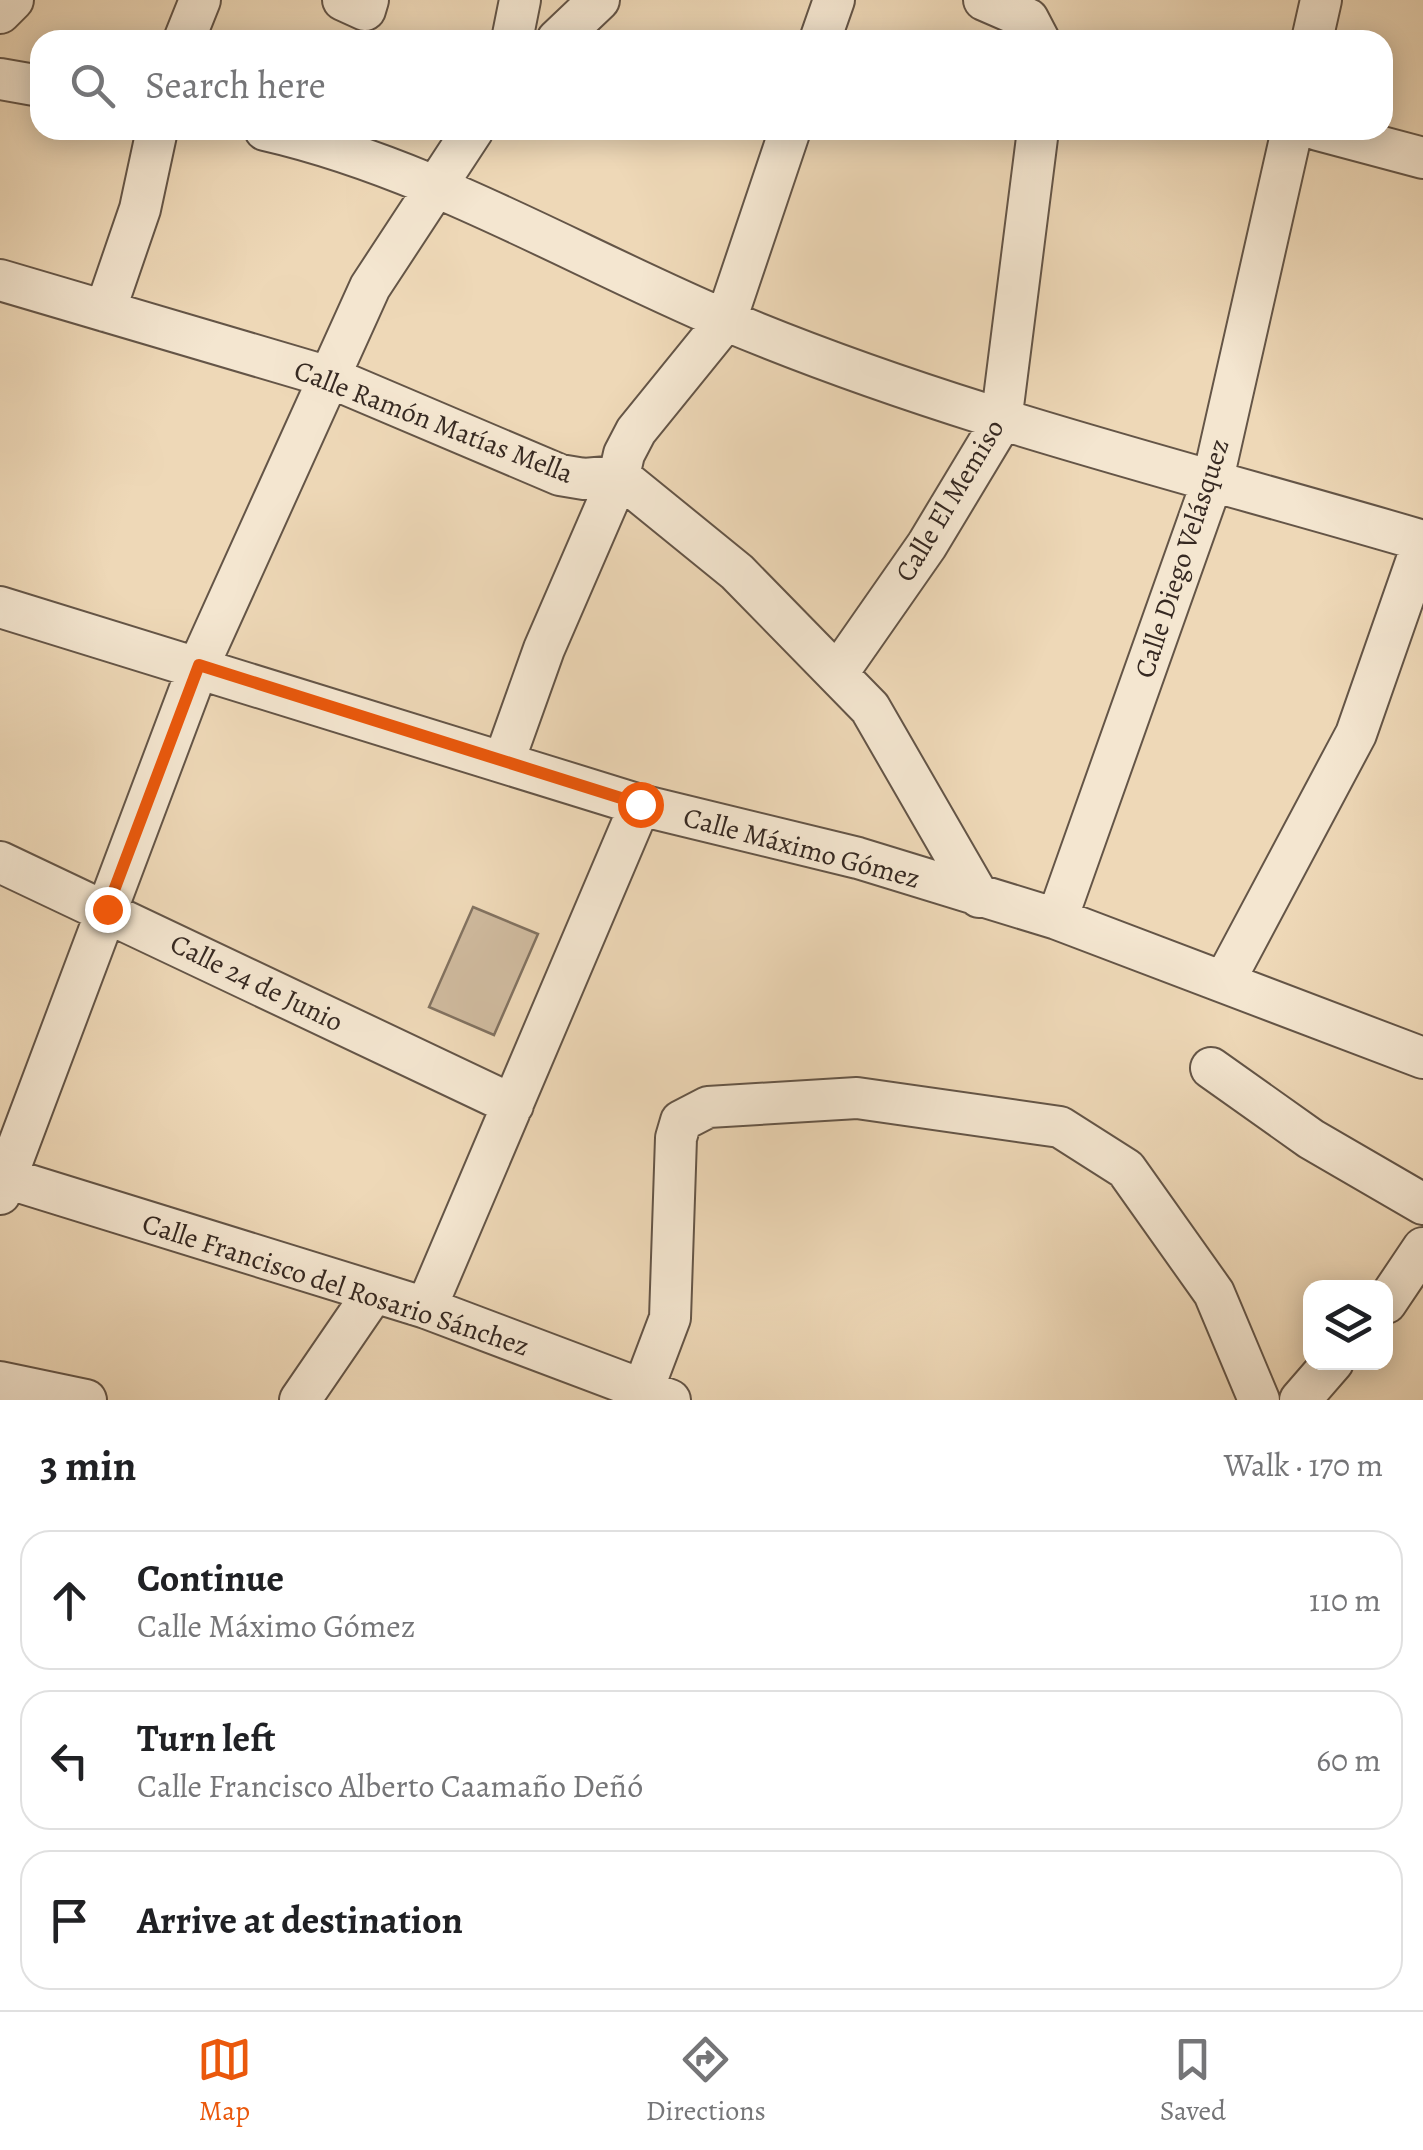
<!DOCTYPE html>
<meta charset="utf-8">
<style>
body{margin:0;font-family:Alegreya,serif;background:#f2f2f2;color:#202124}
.controls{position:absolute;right:30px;bottom:30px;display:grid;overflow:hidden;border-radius:20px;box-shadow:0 5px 25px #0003}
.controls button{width:90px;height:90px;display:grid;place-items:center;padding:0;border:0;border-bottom:2px solid #e0e0e0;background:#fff;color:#202124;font:50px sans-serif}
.stop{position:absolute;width:30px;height:30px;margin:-22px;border:8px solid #ea580c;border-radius:50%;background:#fff}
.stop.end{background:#ea580c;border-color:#fff;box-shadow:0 2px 10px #0008}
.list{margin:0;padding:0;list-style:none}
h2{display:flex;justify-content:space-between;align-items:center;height:130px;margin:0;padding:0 40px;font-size:42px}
h2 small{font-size:32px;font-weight:400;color:#757577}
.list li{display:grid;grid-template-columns:65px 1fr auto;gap:30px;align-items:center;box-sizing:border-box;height:140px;margin:0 20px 20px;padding:0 20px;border:2px solid #e0e0e0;border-radius:30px}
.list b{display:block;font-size:38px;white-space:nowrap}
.list p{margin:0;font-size:32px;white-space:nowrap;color:#757577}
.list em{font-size:32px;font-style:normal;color:#757577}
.icon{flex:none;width:55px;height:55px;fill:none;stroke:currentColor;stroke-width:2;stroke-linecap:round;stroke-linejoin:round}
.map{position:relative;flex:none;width:1423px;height:1400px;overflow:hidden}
.search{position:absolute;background:#fff;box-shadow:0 5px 25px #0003;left:30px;right:30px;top:30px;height:110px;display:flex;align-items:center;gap:25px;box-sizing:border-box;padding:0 35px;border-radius:30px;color:#757577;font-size:38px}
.sheet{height:610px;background:#fff}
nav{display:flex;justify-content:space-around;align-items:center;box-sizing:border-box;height:140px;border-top:2px solid #e0e0e0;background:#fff;font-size:28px;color:#757577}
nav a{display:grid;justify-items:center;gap:5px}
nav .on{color:#ea580c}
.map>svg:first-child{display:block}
.green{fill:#cfba9e;stroke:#827260;stroke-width:2.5}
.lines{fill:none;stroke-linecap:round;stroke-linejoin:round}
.minor-casing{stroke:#645547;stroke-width:44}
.minor{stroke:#f4e6d0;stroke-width:40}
.route{stroke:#ea580c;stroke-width:12}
.labels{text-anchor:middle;stroke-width:9;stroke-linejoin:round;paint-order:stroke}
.street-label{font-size:28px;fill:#362922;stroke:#f4e6d0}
</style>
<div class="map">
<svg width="1423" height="1400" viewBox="0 0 1423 1400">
<rect width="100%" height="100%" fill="#eed8b7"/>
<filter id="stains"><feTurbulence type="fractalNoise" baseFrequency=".002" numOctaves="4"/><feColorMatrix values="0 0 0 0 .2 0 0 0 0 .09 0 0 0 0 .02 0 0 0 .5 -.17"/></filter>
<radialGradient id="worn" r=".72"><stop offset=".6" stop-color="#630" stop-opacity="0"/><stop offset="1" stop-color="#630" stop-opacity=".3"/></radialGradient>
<path class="green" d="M473,907L538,934L494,1035L429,1007Z"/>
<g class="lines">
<defs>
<path id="minor" d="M343,0L365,10L368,0
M984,0L1028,19L1039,40
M0,13L13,0
M184,40L200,0
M512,40L520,0
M557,40L599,0
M820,40L834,0
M1312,40L1321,0
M0,79L40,86
M265,130C427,167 572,255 725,320C950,415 1189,472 1423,541
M1318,130L1423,158
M0,280L329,377L560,475L584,479L619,476L737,572L870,708L979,897
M105,311L140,209L157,130
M0,607L640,805L858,858L1057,919L1423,1058
M837,674L927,545L1001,422L1038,130
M504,761L544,649L619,476L624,454L636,431L726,320L790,130
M0,862L513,1105
M1057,919L1213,479L1292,130
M1225,980L1356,734L1423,542
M1211,1068L1311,1139L1423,1204
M0,1176L426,1308L670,1400
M0,1194L199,665L370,287L473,130
M1386,1303L1423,1248
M426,1308L640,805
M0,1382L86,1400
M300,1400L374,1292
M639,1400L670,1318L676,1138L681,1121L708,1107L857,1098L1060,1127L1126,1169L1214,1293L1259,1400
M1300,1400L1333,1362"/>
</defs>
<use href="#minor" class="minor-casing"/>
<use href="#minor" class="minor"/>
</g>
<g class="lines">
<path class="route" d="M107,909L199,665L640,804"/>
</g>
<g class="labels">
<g class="street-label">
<text transform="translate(434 421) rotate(21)" y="10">Calle Ramón Matías Mella</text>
<text transform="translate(949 500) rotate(-59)" y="10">Calle El Memiso</text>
<text transform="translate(1181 558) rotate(-72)" y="10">Calle Diego Velásquez</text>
<text transform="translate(802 847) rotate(15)" y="10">Calle Máximo Gómez</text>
<text transform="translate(257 982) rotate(26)" y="10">Calle 24 de Junio</text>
<text transform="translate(336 1284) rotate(18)" y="10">Calle Francisco del Rosario Sánchez</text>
</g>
</g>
<rect width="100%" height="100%" filter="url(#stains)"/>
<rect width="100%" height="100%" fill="url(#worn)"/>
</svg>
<div class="controls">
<button><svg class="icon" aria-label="layers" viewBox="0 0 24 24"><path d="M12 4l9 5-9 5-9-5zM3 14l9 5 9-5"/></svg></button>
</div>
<div class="stop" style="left:640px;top:804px"></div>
<div class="stop end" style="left:107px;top:909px"></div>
<div class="search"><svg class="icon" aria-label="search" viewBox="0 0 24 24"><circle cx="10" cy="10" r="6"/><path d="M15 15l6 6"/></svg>Search here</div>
</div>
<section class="sheet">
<h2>3 min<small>Walk · 170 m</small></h2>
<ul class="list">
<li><svg class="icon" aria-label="ahead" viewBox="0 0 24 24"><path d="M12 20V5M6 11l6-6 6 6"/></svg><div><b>Continue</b><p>Calle Máximo Gómez</p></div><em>110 m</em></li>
<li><svg class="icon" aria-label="left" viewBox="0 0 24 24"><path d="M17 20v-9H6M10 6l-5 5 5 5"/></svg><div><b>Turn left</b><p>Calle Francisco Alberto Caamaño Deñó</p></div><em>60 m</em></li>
<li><svg class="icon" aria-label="arrive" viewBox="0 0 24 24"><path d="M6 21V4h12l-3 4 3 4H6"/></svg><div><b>Arrive at destination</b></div></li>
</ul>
</section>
<nav>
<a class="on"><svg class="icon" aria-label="map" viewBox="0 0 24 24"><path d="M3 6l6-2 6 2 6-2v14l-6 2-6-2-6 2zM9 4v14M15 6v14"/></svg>Map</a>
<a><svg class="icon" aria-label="directions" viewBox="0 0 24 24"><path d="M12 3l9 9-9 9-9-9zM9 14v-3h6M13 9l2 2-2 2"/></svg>Directions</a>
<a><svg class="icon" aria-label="saved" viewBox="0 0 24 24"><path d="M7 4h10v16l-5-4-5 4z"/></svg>Saved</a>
</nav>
